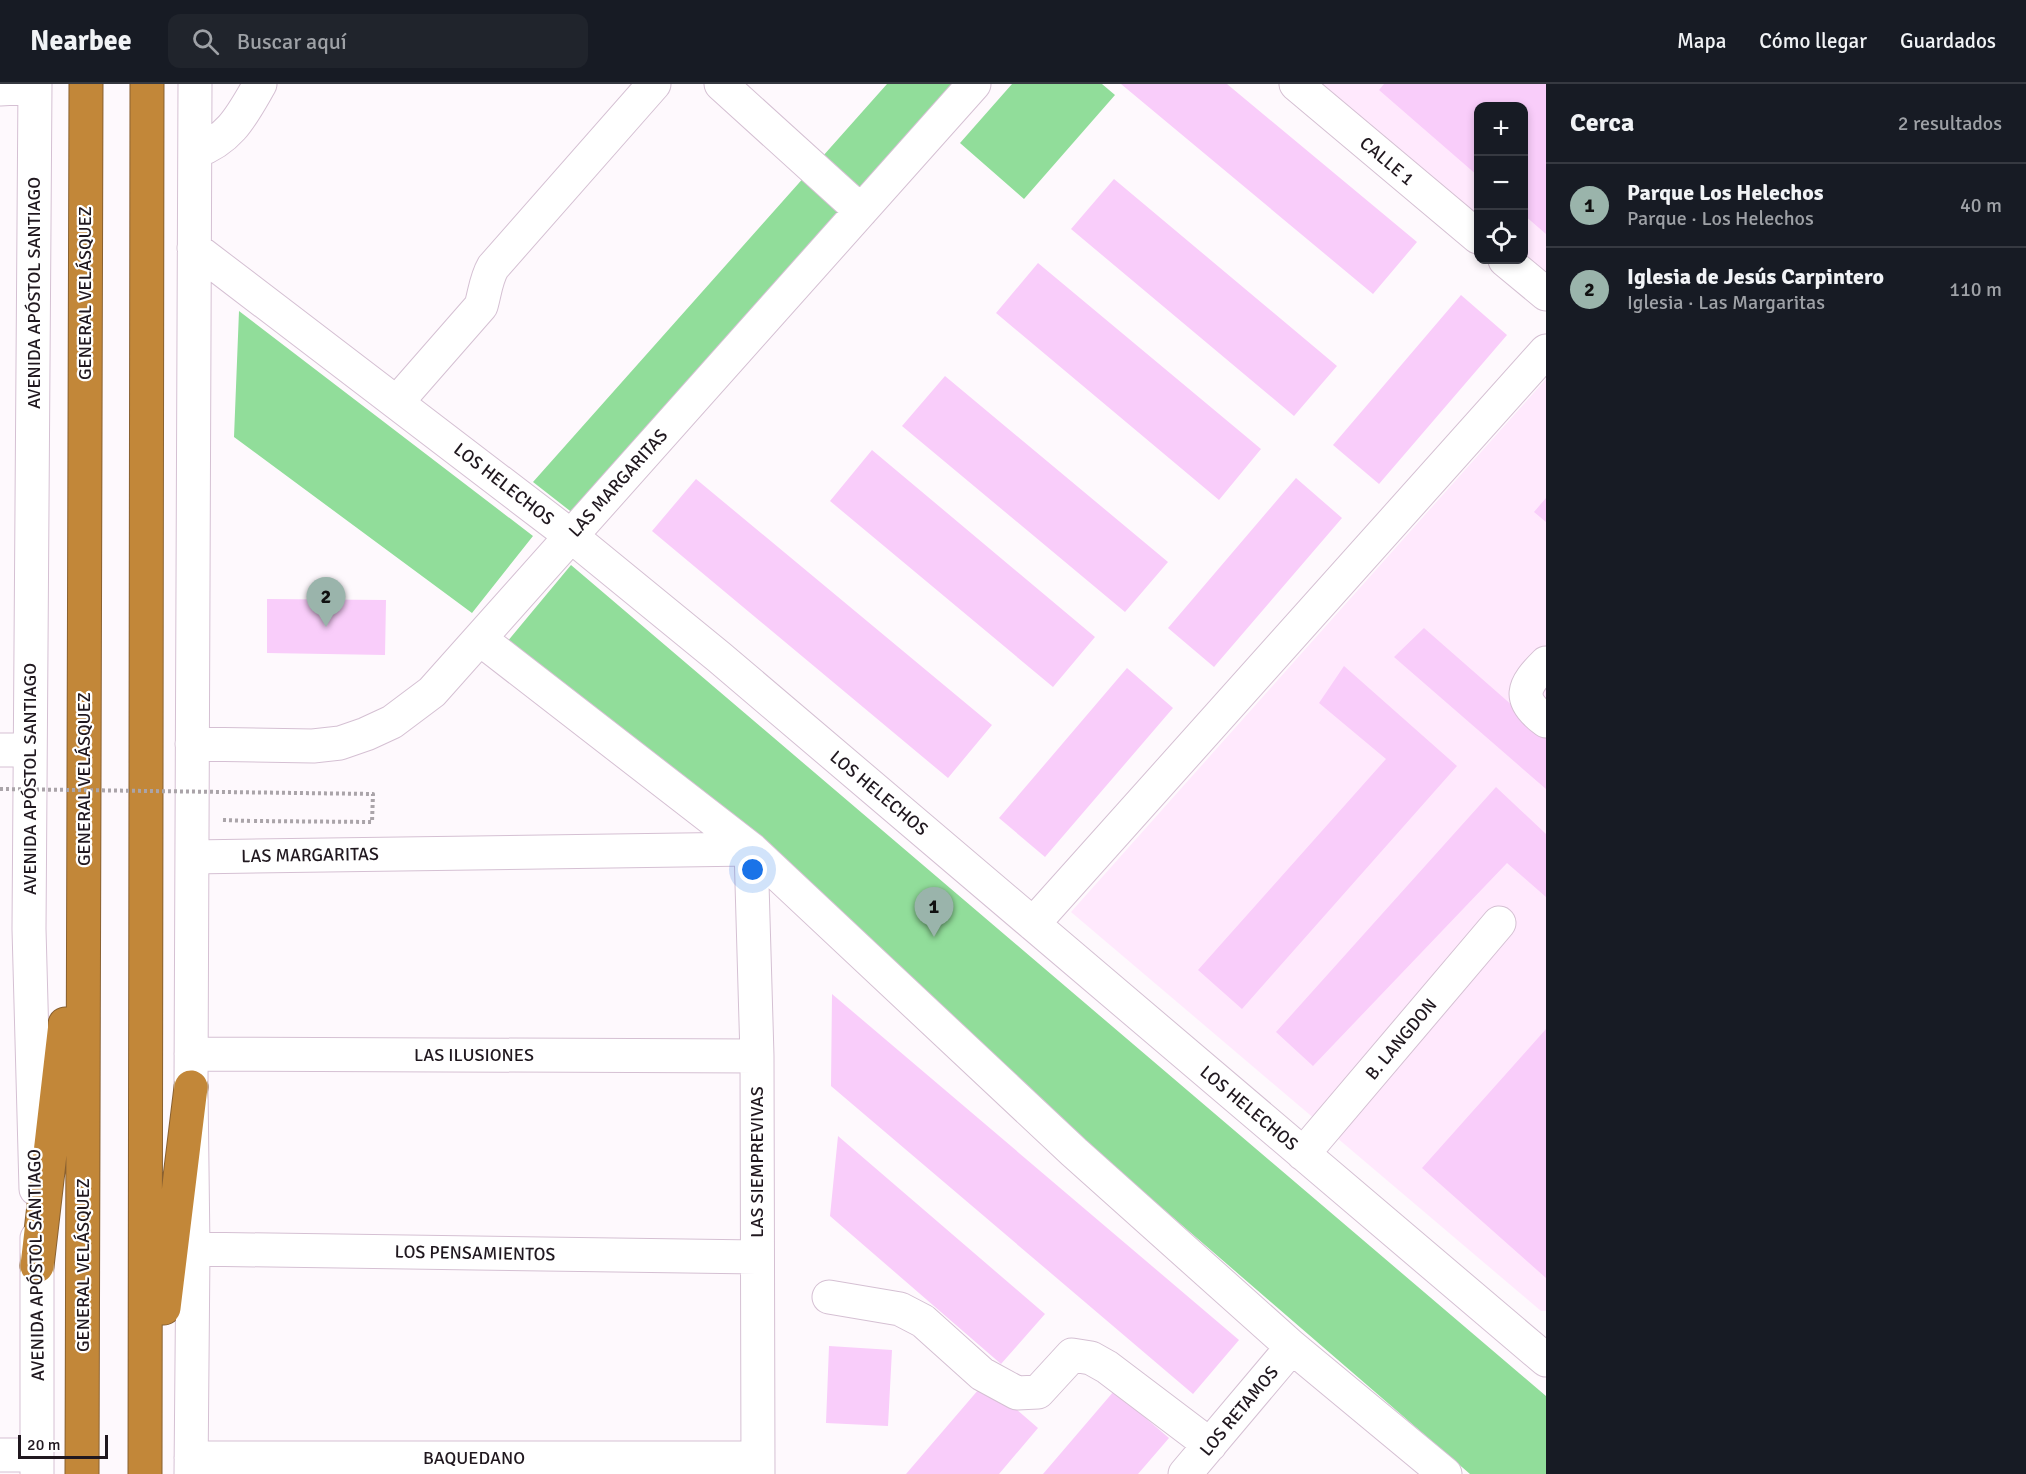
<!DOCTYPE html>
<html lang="es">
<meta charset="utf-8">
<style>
body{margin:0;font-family:Signika,sans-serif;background:#20242c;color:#f1f3f6}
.controls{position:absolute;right:18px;top:18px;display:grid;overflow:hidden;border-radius:12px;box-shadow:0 3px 9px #0003}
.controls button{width:54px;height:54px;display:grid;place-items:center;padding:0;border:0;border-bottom:2px solid #363941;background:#171b24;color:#f1f3f6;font:30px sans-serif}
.scale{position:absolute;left:18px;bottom:15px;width:90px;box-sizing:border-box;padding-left:6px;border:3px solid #20181f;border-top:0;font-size:16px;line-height:21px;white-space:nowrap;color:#20181f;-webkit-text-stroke:4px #fff;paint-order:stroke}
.you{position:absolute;left:753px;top:786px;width:21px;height:21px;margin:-15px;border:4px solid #fff;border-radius:50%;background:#1a73e8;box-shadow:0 0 0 9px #1a73e833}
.badge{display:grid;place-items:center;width:39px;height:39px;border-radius:50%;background:#9ab4ab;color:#111;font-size:20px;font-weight:700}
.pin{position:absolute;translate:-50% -50px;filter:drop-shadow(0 2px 3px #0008)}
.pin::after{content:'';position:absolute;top:32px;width:21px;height:18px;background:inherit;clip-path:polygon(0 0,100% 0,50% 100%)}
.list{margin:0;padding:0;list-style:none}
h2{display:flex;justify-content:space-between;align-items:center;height:78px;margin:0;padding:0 24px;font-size:26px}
h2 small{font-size:20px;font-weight:400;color:#9ea1a6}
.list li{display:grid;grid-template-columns:39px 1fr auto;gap:18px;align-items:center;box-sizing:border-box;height:84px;padding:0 24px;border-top:2px solid #363941}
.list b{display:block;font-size:22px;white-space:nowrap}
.list p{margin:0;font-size:20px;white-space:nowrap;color:#9ea1a6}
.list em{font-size:20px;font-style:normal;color:#9ea1a6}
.icon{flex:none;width:33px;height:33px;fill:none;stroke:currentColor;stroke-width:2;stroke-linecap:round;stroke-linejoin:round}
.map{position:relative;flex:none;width:1546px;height:1390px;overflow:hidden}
header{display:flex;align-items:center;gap:36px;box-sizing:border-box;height:84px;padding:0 30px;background:#171b24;border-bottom:2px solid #363941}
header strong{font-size:28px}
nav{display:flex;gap:33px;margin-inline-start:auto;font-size:21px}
.search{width:420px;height:54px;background:#20242c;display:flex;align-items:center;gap:15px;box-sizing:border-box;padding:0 21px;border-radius:12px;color:#9ea1a6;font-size:22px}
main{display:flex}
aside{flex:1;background:#171b24}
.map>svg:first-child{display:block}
.built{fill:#ffe9fd}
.green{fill:#91dd9a}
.building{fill:#f9cdfa}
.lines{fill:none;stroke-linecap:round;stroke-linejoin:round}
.minor-casing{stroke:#d5c0d3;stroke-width:35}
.highway-casing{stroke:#896030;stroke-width:35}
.path{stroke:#aaa4a9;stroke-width:4;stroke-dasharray:3 3;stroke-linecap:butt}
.minor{stroke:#fff;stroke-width:33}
.highway{stroke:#c28739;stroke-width:33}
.path-bridge{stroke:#aaa4a9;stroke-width:4;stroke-dasharray:3 3;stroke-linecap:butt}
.labels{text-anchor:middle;stroke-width:4.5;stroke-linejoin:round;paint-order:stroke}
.street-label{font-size:18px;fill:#20181f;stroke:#fff}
</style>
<header>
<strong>Nearbee</strong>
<div class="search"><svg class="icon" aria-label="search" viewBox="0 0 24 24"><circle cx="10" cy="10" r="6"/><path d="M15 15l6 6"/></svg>Buscar aquí</div>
<nav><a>Mapa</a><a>Cómo llegar</a><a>Guardados</a></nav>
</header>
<main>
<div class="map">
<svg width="1546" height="1390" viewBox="0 0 1546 1390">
<rect width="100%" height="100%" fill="#fef9fd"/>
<path class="built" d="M1322,0H1546V190L1524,171V22H1478V133Z
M1546,295V1227H1541L1071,828Z"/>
<path class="green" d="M887,0H953L574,430L533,398Z
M1012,0H1102L1115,11L1024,115L960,59Z
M239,227L533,452L472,529L234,353Z
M571,481L1546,1312V1390H1470L507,558Z"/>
<path class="building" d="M1121,0H1227L1417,158L1373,210Z
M1384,0H1546V150L1524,131V22H1478V92L1379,6Z
M1114,95L1337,282L1294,332L1071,145Z
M1038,179L1261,365L1219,416L996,229Z
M1461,211L1507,251L1379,400L1333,361Z
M945,292L1168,478L1125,528L902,342Z
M872,366L1095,553L1053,603L830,417Z
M1296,394L1342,434L1214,583L1168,544Z
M696,395L992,641L948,694L652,447Z
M1546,414V438L1534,428Z
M267,515L386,516L385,571L267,569Z
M1424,544L1546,651V705L1394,573Z
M1344,582L1457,682L1242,925L1198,886L1386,675L1319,619Z
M1127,584L1173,624L1045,773L999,734Z
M1496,703L1546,750V813L1507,779L1313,982L1276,948Z
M832,910L1239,1256L1193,1310L831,1002Z
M1546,945V1194L1422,1084Z
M838,1052L1045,1230L1001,1280L830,1132Z
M829,1262L892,1266L888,1342L826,1339Z
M985,1298L1038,1344L999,1390H906Z
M1114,1307L1169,1354L1138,1390H1043Z"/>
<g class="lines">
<defs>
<path id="minor" d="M35,0L29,845L36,1105
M721,0L861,127
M1296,0L1478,153
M0,5L35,3
M195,68C231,55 242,31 260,0
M194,164L571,452L719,573L1546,1276
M1505,176L1546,210
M397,318L481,222C485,208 486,195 493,183L654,0
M480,555L751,765L1074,1068L1292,1263L1445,1390
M1546,579C1523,602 1516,615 1546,637
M192,660L313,662L340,659L366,650L392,638L432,608L974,0
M0,666H30
M192,773L751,765L757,972L758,1390
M1033,840L1546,267
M191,970L757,972
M1303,1070L1499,839
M37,1154V1390
M193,1165L757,1173
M829,1213L900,1225L923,1237L982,1290L1017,1309L1038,1308L1072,1271L1091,1274L1107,1283L1210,1361
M0,1371H37
M191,1374H758
M191,1390L193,1165L191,1003L195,0
M1185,1390L1292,1263"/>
<path id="highway" d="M37,1182L65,940
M164,1224L191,1003
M82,1390L86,0
M145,1390L147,0"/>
</defs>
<use href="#minor" class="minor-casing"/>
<use href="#highway" class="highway-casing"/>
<path class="path" d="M223,736L251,737"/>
<use href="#minor" class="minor"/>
<use href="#highway" class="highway"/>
<path class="path-bridge" d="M0,705L373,710L372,738L251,737"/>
</g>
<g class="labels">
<g class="street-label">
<text transform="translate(1387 77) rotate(40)" y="6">CALLE 1</text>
<text transform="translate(34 209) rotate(-90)" y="6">AVENIDA APÓSTOL SANTIAGO</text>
<text transform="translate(85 209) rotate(-90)" y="6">GENERAL VELÁSQUEZ</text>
<text transform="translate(618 399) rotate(-48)" y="6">LAS MARGARITAS</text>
<text transform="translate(504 400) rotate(38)" y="6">LOS HELECHOS</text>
<text transform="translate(30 695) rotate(-90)" y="6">AVENIDA APÓSTOL SANTIAGO</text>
<text transform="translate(84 695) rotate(-90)" y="6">GENERAL VELÁSQUEZ</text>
<text transform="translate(879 709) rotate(40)" y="6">LOS HELECHOS</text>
<text transform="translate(310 771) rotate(-1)" y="6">LAS MARGARITAS</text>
<text transform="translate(1401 955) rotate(-50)" y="6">B. LANGDON</text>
<text x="474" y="977">LAS ILUSIONES</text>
<text transform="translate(1249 1024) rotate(40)" y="6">LOS HELECHOS</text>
<text transform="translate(757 1078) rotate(-90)" y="6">LAS SIEMPREVIVAS</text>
<text transform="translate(475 1169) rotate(1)" y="6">LOS PENSAMIENTOS</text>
<text transform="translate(36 1181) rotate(-91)" y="6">AVENIDA APÓSTOL SANTIAGO</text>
<text transform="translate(83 1181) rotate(-90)" y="6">GENERAL VELÁSQUEZ</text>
<text transform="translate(1239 1327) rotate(-50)" y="6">LOS RETAMOS</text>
<text x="474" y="1380">BAQUEDANO</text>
</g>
</g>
</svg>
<div class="controls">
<button>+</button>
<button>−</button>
<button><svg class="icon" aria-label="locate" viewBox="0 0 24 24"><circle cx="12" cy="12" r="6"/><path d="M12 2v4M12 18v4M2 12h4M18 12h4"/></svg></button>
</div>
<div class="scale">20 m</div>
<div class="you"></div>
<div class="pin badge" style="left:934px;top:853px">1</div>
<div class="pin badge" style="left:326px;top:543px">2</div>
</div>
<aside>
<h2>Cerca<small>2 resultados</small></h2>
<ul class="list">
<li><span class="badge">1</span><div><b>Parque Los Helechos</b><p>Parque · Los Helechos</p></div><em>40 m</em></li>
<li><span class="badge">2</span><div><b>Iglesia de Jesús Carpintero</b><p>Iglesia · Las Margaritas</p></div><em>110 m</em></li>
</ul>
</aside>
</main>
